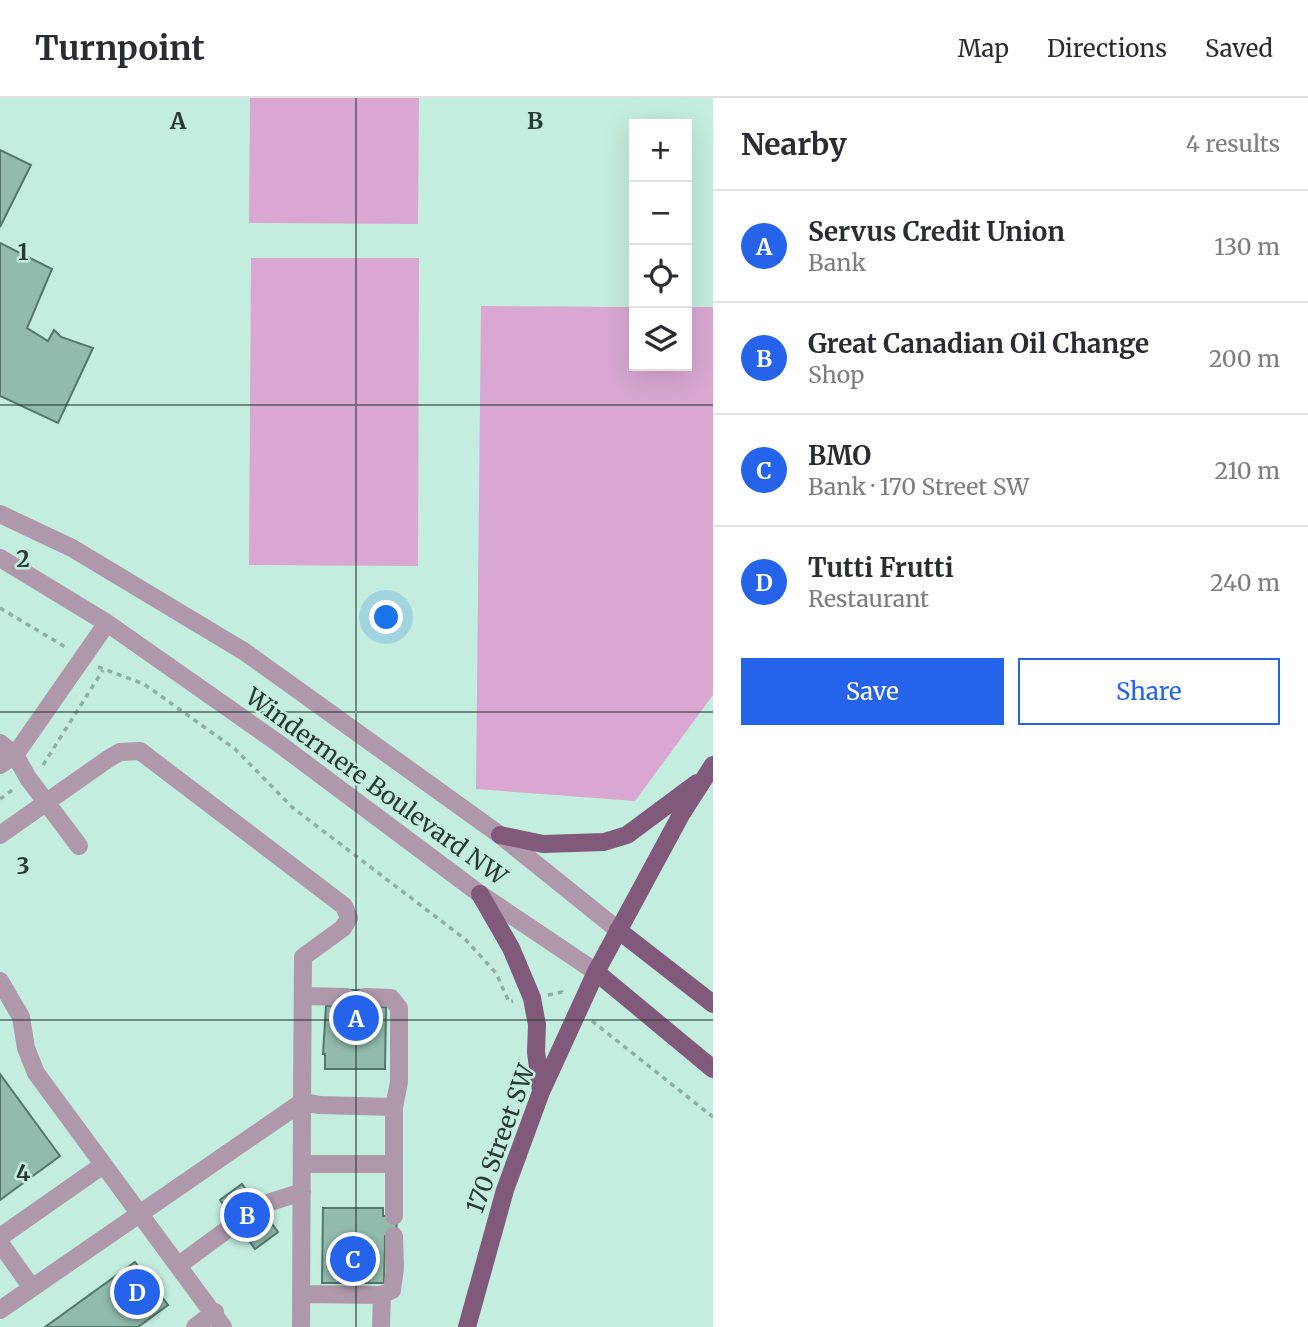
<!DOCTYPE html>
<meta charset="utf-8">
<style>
body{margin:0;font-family:Merriweather,serif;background:#f7f7f7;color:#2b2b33}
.controls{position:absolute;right:21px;top:21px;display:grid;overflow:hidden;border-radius:0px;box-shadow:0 7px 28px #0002}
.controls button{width:63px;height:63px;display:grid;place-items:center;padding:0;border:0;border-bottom:2px solid #e1e1e2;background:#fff;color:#2b2b33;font:35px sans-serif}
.you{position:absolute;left:387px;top:520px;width:24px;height:24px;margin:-18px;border:5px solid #fff;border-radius:50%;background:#1a73e8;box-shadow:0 0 0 10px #1a73e833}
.badge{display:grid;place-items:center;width:46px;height:46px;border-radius:50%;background:#2563eb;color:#fff;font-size:23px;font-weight:700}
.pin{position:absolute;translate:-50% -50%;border:4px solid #fff;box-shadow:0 2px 7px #0006}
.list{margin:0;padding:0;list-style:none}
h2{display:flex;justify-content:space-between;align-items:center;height:91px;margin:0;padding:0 28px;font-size:30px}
h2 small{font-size:23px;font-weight:400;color:#7c7c81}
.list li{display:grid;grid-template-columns:46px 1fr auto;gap:21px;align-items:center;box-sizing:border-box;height:112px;padding:0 28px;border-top:2px solid #e1e1e2}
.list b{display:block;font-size:26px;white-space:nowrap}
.list p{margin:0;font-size:23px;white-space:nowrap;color:#7c7c81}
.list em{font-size:23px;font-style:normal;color:#7c7c81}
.actions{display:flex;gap:14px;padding:21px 28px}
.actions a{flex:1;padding:16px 0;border:2px solid #2563eb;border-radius:0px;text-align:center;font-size:24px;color:#2563eb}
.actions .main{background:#2563eb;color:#fff}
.icon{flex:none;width:38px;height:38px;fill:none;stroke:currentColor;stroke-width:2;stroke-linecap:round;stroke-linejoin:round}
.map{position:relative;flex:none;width:713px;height:1229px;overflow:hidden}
header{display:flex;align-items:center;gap:42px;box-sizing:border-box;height:98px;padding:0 35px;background:#fff;border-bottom:2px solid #e1e1e2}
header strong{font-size:33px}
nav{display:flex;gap:38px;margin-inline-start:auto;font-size:24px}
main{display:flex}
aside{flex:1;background:#fff}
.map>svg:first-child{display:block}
.green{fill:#d9a7d1}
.building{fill:#91bbac;stroke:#52796c;stroke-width:2}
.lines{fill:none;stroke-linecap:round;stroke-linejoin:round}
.minor-tunnel{stroke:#a4c9bc;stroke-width:18;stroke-dasharray:18 9;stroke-linecap:butt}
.path{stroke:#8eb0a4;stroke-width:3.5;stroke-dasharray:5 5;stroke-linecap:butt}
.minor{stroke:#ae98aa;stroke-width:18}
.major{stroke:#815a7b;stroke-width:18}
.grid{fill:none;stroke:#293a34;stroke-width:2;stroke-opacity:0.55}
.labels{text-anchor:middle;stroke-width:5;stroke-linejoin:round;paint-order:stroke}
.street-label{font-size:24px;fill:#293a34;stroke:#c3edde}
.grid-label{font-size:23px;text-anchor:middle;font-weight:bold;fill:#293a34;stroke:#c3edde;stroke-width:5;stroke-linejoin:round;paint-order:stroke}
</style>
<header>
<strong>Turnpoint</strong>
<nav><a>Map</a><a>Directions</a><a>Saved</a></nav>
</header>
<main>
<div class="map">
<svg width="713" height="1229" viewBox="0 0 713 1229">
<rect width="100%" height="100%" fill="#c3edde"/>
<path class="green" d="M250,0H419L418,126L249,125Z
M251,160H419L418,468L249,467Z
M481,208L634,209V268H687V209H713V597L635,703L476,691Z"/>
<path class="building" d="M0,52L31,67L0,129Z
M0,145L52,171L27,230L48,243L54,232L61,239L93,250L58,325L0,298Z
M346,892H365V908L386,909L385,971H325V956H323L326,908H346Z
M0,976L60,1058L0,1102Z
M242,1086L278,1134L255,1151L220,1102Z
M323,1110H383V1118H397L396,1138H385L384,1185H322Z
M135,1164L168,1207L138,1229H45Z"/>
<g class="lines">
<path class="minor-tunnel" d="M236,1125L258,1108"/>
<path class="path" d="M0,510L67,550
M98,569L144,586L235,651L293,710L465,841L496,875L509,904L513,903
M43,667L103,572
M0,701L15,690
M548,897L562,894L566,898
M592,923L713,1019"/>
<path class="minor" d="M0,416L72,450L245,554L500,737L618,832
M0,460L107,525L278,645L480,796L596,874
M0,645L15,657L28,680L79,748
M0,667L15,657L107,525
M0,737L108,661L120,654L140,653L344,808L349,820L343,830L303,859L302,1004L0,1212
M0,883L21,919L26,950L36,975L223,1229
M304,898L346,899
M365,899L391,900L399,910V984L394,1009
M302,1066H394
M258,1108L302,1094
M0,1139L103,1067
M0,1145L32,1190
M179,1167L236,1125
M302,1196L382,1197L392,1192L395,1170L394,1138
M195,1229L215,1214
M301,1229L302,1004L320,1007L394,1009V1118
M381,1229L382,1197"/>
<path class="major" d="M500,737L543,746L604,744L627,737L697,685
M480,796L511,850L532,900L537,927L536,954L541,993
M618,832L713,906
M596,874L713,971
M467,1229L505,1092L541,994L596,874L682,715L713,667"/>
</g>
<path class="grid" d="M356,0V1229M0,307H713M0,614H713M0,922H713"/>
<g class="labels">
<g class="street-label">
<text transform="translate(376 689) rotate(36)" y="8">Windermere Boulevard NW</text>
<text transform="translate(501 1041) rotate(-70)" y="8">170 Street SW</text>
</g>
</g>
<g class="grid-label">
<text x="178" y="31">A</text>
<text x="535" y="31">B</text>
<text x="23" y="162">1</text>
<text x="23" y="469">2</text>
<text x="23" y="776">3</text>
<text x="23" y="1083">4</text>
</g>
</svg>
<div class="controls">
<button>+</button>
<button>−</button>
<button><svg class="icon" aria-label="locate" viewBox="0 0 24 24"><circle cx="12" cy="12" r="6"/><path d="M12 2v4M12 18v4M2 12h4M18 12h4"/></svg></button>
<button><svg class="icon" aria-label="layers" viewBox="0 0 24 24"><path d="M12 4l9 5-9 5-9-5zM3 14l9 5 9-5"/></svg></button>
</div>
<div class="you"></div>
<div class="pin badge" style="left:356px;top:920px">A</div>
<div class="pin badge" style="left:247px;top:1117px">B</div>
<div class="pin badge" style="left:353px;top:1161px">C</div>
<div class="pin badge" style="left:137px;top:1194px">D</div>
</div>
<aside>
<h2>Nearby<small>4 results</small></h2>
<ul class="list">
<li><span class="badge">A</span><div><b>Servus Credit Union</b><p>Bank</p></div><em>130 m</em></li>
<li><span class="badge">B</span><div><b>Great Canadian Oil Change</b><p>Shop</p></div><em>200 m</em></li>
<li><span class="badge">C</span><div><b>BMO</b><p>Bank · 170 Street SW</p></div><em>210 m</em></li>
<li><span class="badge">D</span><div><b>Tutti Frutti</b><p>Restaurant</p></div><em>240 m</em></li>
</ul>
<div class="actions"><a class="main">Save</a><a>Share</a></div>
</aside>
</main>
